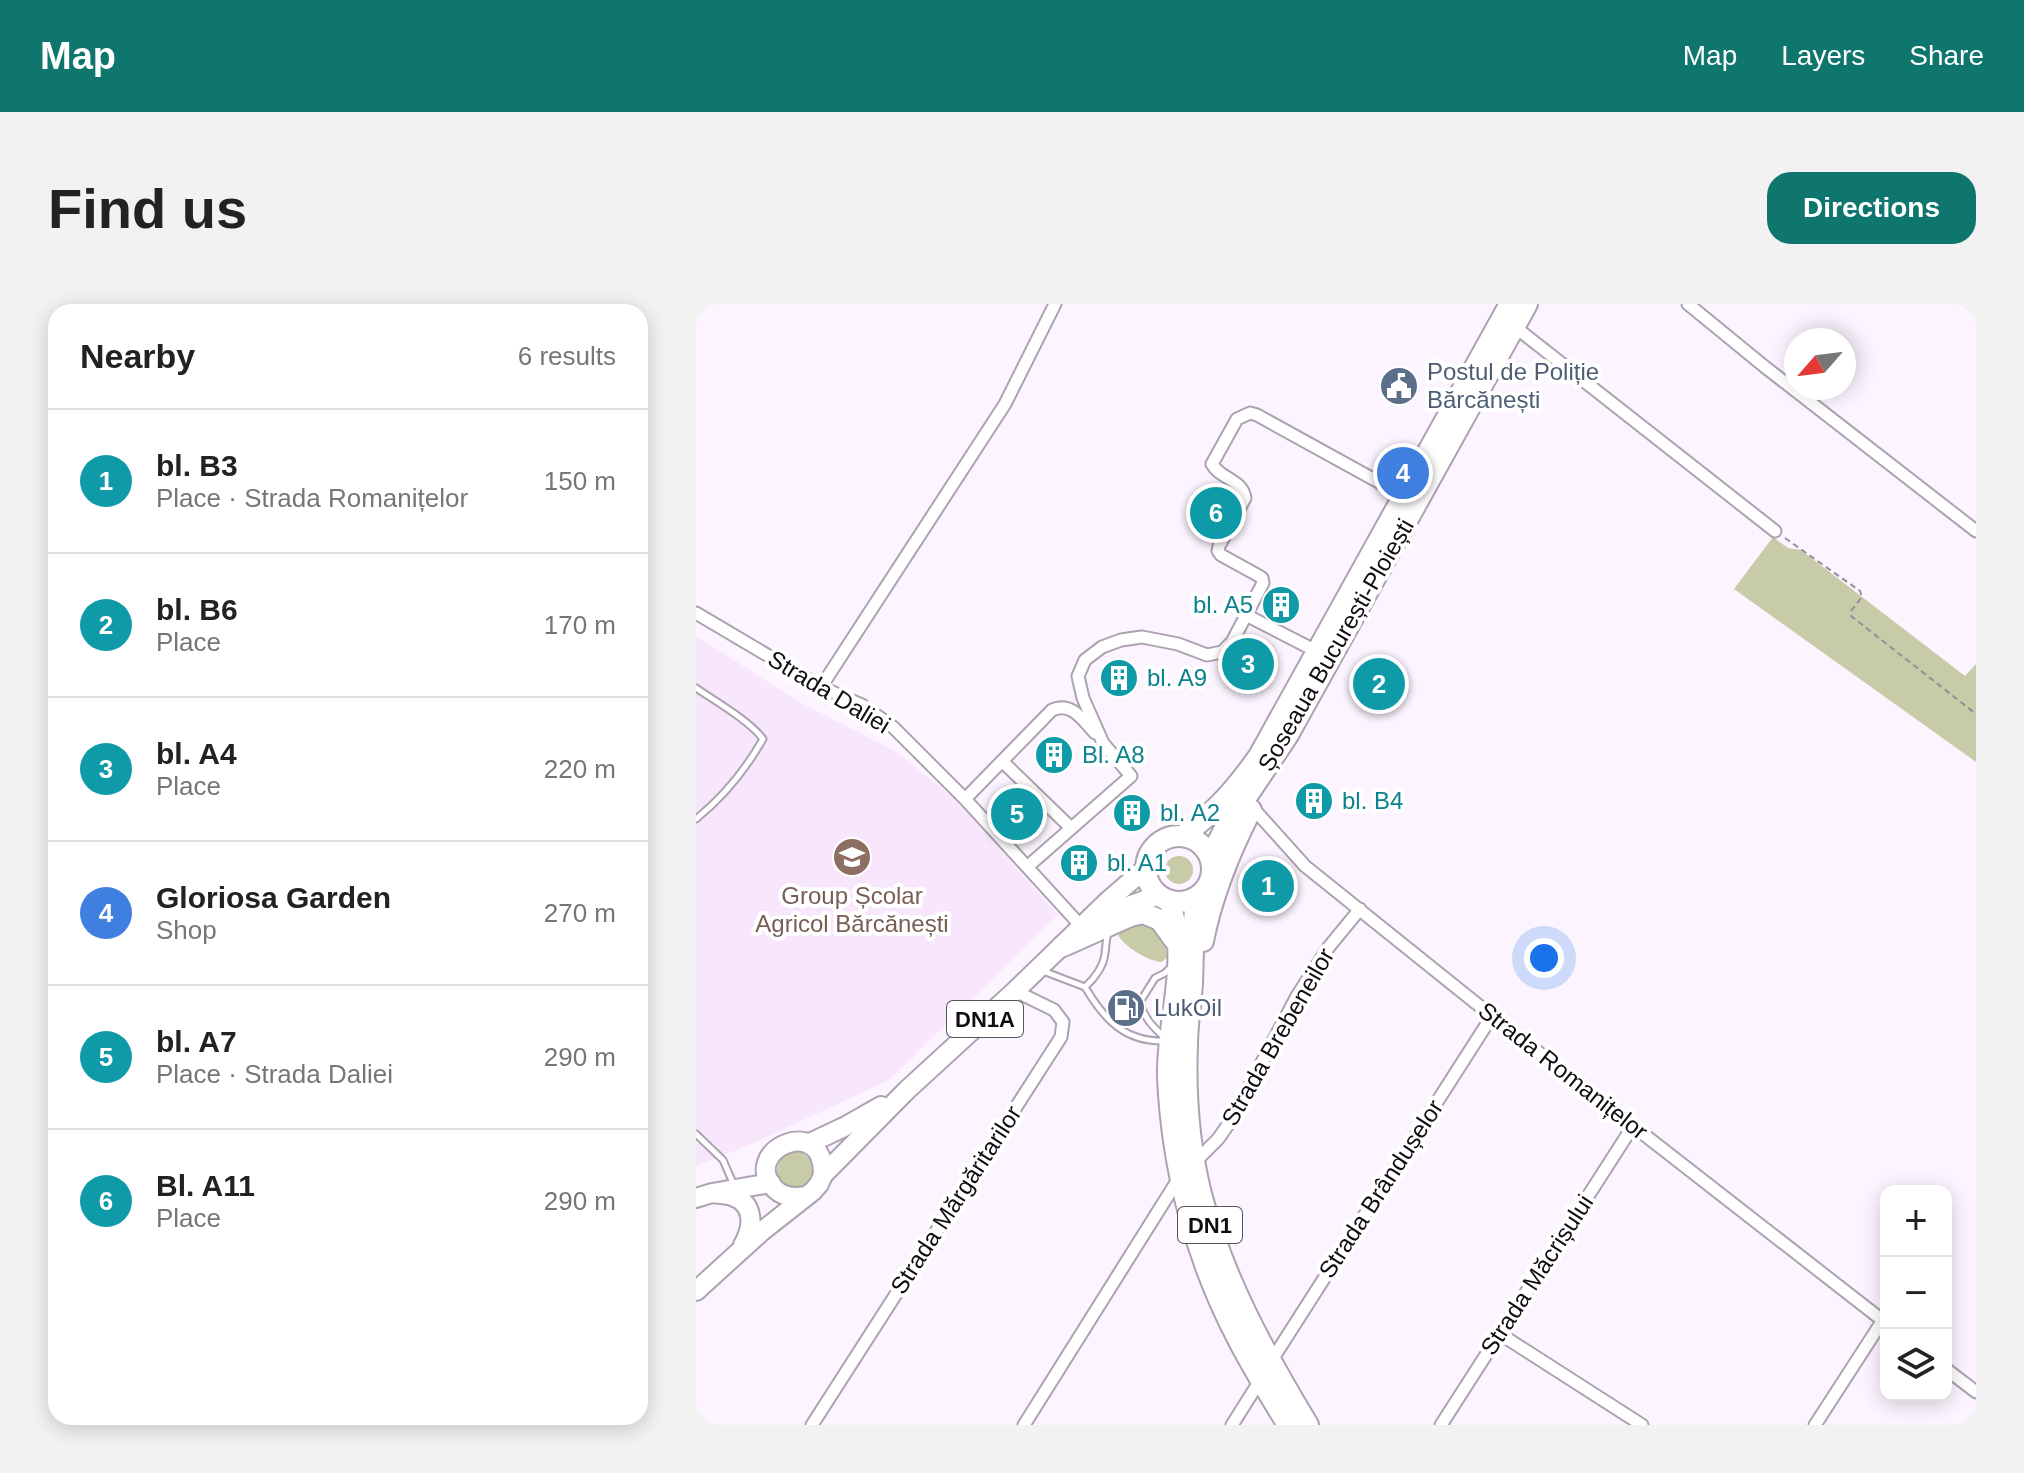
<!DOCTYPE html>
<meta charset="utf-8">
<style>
body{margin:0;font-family:Arial,sans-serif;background:#f2f2f2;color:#222}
.controls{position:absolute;right:24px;bottom:24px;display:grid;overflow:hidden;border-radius:16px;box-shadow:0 4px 20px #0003}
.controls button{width:72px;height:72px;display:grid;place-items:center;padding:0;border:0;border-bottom:2px solid #e0e0e0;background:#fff;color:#222;font:40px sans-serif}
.compass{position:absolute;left:1088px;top:24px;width:72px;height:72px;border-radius:50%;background:#fff;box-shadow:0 4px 20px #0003;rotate:242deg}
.you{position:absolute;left:848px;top:654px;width:28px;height:28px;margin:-20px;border:6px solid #fff;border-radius:50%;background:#1a73e8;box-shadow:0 0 0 12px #1a73e833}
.badge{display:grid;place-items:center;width:52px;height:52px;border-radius:50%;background:#0f766e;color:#fff;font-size:26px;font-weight:700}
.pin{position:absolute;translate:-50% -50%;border:4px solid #fff;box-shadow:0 2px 8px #0006}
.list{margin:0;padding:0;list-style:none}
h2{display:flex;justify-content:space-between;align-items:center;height:104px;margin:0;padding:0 32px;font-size:34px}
h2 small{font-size:26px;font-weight:400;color:#767676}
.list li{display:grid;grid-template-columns:52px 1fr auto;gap:24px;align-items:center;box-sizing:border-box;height:144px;padding:0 32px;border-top:2px solid #e0e0e0}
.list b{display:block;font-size:30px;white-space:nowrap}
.list p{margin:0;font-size:26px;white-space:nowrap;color:#767676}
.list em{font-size:26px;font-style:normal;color:#767676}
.icon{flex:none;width:44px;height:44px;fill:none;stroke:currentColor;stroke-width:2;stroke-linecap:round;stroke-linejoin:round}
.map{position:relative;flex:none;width:1280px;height:1121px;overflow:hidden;border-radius:24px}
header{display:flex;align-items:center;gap:48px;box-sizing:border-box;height:112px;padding:0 40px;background:#0f766e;color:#fff}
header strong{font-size:38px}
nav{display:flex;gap:44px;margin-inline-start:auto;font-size:28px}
.intro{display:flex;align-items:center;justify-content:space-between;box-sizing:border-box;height:192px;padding:0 48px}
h1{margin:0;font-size:56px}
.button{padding:20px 36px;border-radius:24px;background:#0f766e;color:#fff;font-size:28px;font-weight:700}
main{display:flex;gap:48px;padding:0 48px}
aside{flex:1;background:#fff;border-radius:24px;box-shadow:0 4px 20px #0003}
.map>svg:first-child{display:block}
.built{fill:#f7e6fc}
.green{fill:#c7cba7}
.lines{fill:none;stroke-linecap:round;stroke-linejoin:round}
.lane-casing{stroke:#ada2b0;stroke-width:9}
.street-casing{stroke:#ada2b0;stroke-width:15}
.primary-casing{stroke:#ada2b0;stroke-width:22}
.highway-casing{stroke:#ada2b0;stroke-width:24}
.path{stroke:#948e96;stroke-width:2;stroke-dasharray:6 4;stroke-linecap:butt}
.lane{stroke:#fff;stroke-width:5}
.street{stroke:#fff;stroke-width:11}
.primary{stroke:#fff;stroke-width:18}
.highway{stroke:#fff;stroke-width:20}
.labels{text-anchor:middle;stroke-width:8;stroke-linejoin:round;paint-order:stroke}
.shield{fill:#fff;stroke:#585558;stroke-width:2}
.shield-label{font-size:22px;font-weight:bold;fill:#100c11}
.service-label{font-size:24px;fill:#4e5e75;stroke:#fff;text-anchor:start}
.culture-label{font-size:24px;fill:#0d838f;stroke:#fff;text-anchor:start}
.street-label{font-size:24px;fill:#100c11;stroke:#fff}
.education-label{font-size:24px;fill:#785e54;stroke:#fff}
</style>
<header>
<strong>Map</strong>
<nav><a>Map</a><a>Layers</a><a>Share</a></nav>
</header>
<div class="intro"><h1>Find us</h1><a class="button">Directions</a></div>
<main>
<aside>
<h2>Nearby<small>6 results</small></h2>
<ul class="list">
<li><span class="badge" style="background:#0f9aa8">1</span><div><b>bl. B3</b><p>Place · Strada Romanițelor</p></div><em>150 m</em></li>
<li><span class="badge" style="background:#0f9aa8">2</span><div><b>bl. B6</b><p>Place</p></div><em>170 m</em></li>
<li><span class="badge" style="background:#0f9aa8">3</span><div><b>bl. A4</b><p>Place</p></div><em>220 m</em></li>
<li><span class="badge" style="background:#3f7fe0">4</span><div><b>Gloriosa Garden</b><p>Shop</p></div><em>270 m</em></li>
<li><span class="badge" style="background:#0f9aa8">5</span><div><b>bl. A7</b><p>Place · Strada Daliei</p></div><em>290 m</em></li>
<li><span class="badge" style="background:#0f9aa8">6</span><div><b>Bl. A11</b><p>Place</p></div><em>290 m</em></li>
</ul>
</aside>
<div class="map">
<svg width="1280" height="1121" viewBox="0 0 1280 1121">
<rect width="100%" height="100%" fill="#fcf4fe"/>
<path class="built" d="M0,332L107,400L201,448L260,496L362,611L193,776L56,840L0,862Z"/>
<path class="green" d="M1077,233L1092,244L1105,246L1269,372L1280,360V458L1038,285Z
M469 566a14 14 0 1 1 28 0a14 14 0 1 1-28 0Z
M450,619C463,628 470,637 471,653L466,658C451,657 427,642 421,629L426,621Z
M81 866a18 18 0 1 1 36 0a18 18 0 1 1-36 0Z"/>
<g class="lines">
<defs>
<path id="lane" d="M0,384C19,397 54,417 67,435C50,465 26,494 0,515
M347,667L389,683C398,675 408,662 409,649C410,642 410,636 412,629
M389,683C408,715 428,738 469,737
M469,734C457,723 448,714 444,698L459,674L469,669L476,662
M0,830L27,856L37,879"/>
<path id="street" d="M992,0L1069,63L1280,227
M819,23L1079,227
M0,309L125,383L166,401L197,423L269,495L385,622
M550,311L620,347
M125,383L309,100L359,0
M306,457L375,524
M269,495L356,406C375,397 387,416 399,429
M556,503L609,562L796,712L1190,1019
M331,563L435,472L407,439L387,394L382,372L389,356L406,343L425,336L446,333L482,340L511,351L526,348L536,338L567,279L566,274L563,272L525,251L522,247L523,242L549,194C546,175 524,175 516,160L541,115L554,109L561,111L708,192
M499,858L522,835L536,815L601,692L632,644L664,605
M804,1030L946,1121
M574,1059L796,712
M1250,1065L1280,1088
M116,1121L365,733L367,718L358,706L319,687
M328,1121L483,874
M536,1121L565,1075
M745,1121L937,822
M1119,1121L1187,1016"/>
<path id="primary" d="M410,615L435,601L463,591
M112,840L148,823L185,802
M16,889C22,890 30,890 36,892C60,900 57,924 47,941
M109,892C98,894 87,893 79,885C42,848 128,807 127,871
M0,894L16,889L75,879
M0,987L65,928L117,887L123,880L127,871L211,786L319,687L413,596L450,564"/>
<path id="highway" d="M487,532C520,507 539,486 563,452L814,0
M450 565a33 33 0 1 1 66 0a33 33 0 1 1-66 0Z
M514,554L527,528L592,431L831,0
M500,594C497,622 497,651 496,679C495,699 491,719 491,740C489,789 493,842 505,890C527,974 568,1048 612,1121
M474,597C477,611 481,625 482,639C485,684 471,728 472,773C476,865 500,956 543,1037C558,1066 575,1093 592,1121
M507,637C516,591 534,547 555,506
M367,642L434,612L447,609L464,616L479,637"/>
</defs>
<use href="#lane" class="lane-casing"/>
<use href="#street" class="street-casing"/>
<use href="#primary" class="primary-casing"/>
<use href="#highway" class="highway-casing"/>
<path class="path" d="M1089,234L1164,287L1166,293L1155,307V312L1280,410"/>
<use href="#lane" class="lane"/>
<use href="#street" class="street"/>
<use href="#primary" class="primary"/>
<use href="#highway" class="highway"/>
</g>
<defs>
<symbol id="civic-disc" viewBox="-11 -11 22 22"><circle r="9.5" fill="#5c6f8a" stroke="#fff"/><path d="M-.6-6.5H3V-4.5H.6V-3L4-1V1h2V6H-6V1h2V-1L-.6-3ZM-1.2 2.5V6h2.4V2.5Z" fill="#fff"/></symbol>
<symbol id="building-disc" viewBox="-11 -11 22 22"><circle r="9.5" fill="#0f9aa8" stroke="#fff"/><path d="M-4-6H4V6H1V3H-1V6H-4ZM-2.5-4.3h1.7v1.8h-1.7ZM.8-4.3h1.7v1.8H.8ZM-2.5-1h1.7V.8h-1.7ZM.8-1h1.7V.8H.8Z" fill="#fff"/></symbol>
<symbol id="university-disc" viewBox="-11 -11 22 22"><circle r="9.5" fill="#8d6e63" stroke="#fff"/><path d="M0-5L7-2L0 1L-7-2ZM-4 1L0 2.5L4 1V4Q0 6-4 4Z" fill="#fff"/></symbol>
<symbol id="fuel-disc" viewBox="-11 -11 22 22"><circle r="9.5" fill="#5c6f8a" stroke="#fff"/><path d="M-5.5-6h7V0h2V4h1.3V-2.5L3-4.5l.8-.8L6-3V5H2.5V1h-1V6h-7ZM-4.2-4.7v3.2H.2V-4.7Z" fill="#fff"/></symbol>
</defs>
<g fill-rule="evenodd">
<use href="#civic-disc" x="681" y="60" width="44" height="44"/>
<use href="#building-disc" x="563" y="279" width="44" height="44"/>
<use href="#building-disc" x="401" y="352" width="44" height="44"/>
<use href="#building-disc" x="336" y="429" width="44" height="44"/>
<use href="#building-disc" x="596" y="475" width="44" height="44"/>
<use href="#building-disc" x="414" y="487" width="44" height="44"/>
<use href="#university-disc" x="134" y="531" width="44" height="44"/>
<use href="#building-disc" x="361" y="537" width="44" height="44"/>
<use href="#fuel-disc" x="408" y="682" width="44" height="44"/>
</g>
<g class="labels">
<g class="shield">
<rect x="251" y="697" width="76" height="36" rx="6"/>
<rect x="482" y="903" width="64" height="36" rx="6"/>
</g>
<g class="shield-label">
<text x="289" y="723">DN1A</text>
<text x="514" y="929">DN1</text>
</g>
<g class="service-label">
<text x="731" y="76">Postul de Poliție<tspan x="731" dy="28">Bărcănești</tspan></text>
<text x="458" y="712">LukOil</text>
</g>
<g class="culture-label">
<text x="557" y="309" text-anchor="end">bl. A5</text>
<text x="451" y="382">bl. A9</text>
<text x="386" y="459">Bl. A8</text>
<text x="646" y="505">bl. B4</text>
<text x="464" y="517">bl. A2</text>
<text x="411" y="567">bl. A1</text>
</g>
<g class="street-label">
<text transform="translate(640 341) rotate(-60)" y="8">Șoseaua București-Ploiești</text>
<text transform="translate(133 388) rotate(31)" y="8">Strada Daliei</text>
<text transform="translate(582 733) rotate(-60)" y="8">Strada Brebeneilor</text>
<text transform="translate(867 767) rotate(38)" y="8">Strada Romanițelor</text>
<text transform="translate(685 885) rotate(-57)" y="8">Strada Brândușelor</text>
<text transform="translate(260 896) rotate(-57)" y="8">Strada Mărgăritarilor</text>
<text transform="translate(841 971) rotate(-57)" y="8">Strada Măcrișului</text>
</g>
<g class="education-label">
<text x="156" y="600">Group Școlar<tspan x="156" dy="28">Agricol Bărcănești</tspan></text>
</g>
</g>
</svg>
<div class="controls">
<button>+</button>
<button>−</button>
<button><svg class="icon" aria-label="layers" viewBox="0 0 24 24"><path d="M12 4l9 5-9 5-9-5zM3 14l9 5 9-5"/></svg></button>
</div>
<svg class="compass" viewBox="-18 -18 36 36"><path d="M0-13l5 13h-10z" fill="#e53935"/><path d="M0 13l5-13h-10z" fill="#767676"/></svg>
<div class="you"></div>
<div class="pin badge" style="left:572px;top:582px;background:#0f9aa8">1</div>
<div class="pin badge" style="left:683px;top:380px;background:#0f9aa8">2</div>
<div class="pin badge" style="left:552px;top:360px;background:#0f9aa8">3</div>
<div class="pin badge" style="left:707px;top:169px;background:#3f7fe0">4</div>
<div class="pin badge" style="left:321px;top:510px;background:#0f9aa8">5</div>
<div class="pin badge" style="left:520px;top:209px;background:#0f9aa8">6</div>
</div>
</main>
